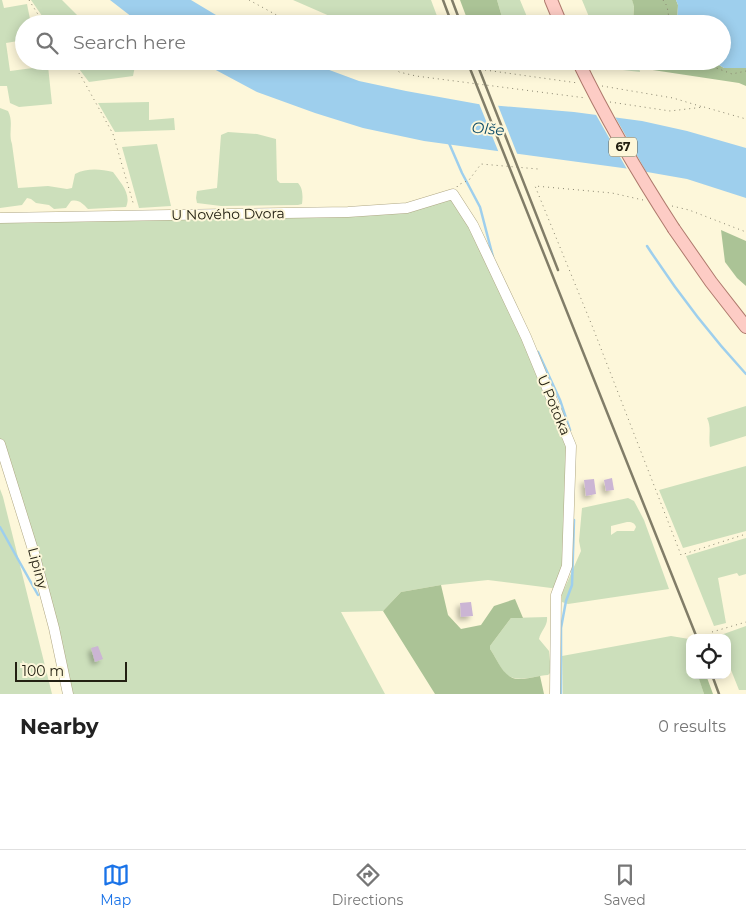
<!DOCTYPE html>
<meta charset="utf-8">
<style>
body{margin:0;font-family:Montserrat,sans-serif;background:#f6f6f6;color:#222}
.controls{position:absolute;right:15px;bottom:15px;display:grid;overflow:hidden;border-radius:10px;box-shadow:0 2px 12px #0003}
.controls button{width:45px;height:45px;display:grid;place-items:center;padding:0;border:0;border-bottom:1px solid #e0e0e0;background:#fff;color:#222;font:25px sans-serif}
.scale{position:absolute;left:15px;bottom:12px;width:112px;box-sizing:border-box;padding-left:5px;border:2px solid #232012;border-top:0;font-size:14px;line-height:18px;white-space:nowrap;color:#232012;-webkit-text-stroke:4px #fdf7da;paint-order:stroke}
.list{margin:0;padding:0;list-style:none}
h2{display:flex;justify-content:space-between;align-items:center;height:65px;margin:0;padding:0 20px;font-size:21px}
h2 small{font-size:16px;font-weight:400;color:#767676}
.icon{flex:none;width:28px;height:28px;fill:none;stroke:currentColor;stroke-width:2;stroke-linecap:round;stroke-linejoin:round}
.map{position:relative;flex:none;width:746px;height:694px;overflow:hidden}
.search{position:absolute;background:#fff;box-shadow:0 2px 12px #0003;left:15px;right:15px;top:15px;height:55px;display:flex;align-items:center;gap:12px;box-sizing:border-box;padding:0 18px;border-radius:28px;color:#767676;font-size:19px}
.sheet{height:155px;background:#fff}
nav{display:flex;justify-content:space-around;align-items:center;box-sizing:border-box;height:70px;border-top:1px solid #e0e0e0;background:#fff;font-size:14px;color:#767676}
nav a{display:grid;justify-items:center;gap:2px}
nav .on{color:#1a73e8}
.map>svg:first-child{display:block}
.green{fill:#ccdfbb;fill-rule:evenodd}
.forest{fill:#abc396}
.water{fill:#9ecfed}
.pier{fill:#fdf7da}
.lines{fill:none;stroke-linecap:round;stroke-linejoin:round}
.stream{stroke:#9ecfed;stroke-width:2.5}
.building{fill:#cbb5d4;filter:url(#shadow)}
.minor-casing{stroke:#b0a885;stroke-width:11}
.major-casing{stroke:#af7a6d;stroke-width:14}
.path{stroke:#88846f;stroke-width:1;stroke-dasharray:1 4;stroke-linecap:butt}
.minor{stroke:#fff;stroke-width:10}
.major{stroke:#fdccc5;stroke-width:12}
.rail{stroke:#817d68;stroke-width:2.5}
.major-bridge-casing{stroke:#af7a6d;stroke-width:14;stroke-linecap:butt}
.major-bridge{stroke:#fdccc5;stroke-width:12}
.labels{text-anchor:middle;stroke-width:4;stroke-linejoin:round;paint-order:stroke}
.shield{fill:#fdf7da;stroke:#64604e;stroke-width:1}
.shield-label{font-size:12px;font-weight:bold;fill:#232012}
.street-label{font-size:14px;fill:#232012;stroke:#fdf7da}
.water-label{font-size:15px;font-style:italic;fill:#0c4b68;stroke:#fdf7da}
</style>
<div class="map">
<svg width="746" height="694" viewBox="0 0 746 694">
<defs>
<filter id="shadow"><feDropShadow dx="-3.5" dy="3.5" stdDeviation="2.5" flood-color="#0004"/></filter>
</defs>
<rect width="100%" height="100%" fill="#fdf7da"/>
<path class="green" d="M0,0H2L4,8L27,4L31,24H24V40L6,43L10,71L48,66L52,104L19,107L10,103L7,86H0Z
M31,0H62L80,18L77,20L47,23Z
M293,0H431L440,24H348Z
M497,0H520L530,24H504Z
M582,0H632L634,5L633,24H592Z
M73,61H116L120,64L134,63L135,66L133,76L89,82Z
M587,61H638L640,72L589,66Z
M149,102V120L174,118L175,130L115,132L98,103Z
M0,108L8,111C14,122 8,133 12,144L18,188L48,186L67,189L72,188L75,174C87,168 100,169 113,172C120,182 132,194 126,207L88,209C83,204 79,199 71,201L66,208L54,209L49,205L36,203L31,199L27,198L22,205L0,208Z
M228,132L257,134L276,139L277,180L280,183H298C303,188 303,197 302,204L298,205L221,206L197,203L196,198L197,191L217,188L221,135Z
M157,144L171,206L139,208L122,147Z
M453,194L473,225L571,446L567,566L559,589L488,580L441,585L401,592L383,611L341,612L385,694H68L0,444V218L407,208Z
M746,406V436L710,447C708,437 712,428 707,418Z
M746,466V531L683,548L659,490Z
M0,489L3,497L52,694H0Z
M628,498L634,501L644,520L669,589L568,604L562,602V594L581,551L579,541L582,508ZM627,522C631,522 634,522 636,527L634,531H617L611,535V526Z
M746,538V574L739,576L737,573L718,578L726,623L714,626L686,556Z
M547,617C548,626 541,630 539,639L549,651L551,672L548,675C534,676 515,684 505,673C499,666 495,656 490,649V646L511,618Z
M746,626V690H739L727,660V638H719L718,636Z
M671,636L689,639L690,675H698L704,694H563L562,656Z"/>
<path class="forest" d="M460,0H497L504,24H469Z
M632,0H676L678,5L677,24H633L634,6Z
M643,61H712L724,68H746V86L739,83L646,69Z
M721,230L746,241V286L737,278L725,262Z
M441,585L448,615L461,629L481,625L494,606L515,599L523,618H511L490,646V649C497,658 504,681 520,679C526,679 533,677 540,676L544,694H435L383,611L401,592Z
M706,675L713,694H704L698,676Z"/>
<path class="water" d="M110,0H191L231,24H141Z
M676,0H746V68H724L712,61H722V24H677L678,5Z
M199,61H305L359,81L406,91L478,104L574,112L642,121L687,131L746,148V198L687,179L630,169L424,141L363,128L315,113L257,92Z"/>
<path class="pier" d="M478,101L497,103L518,156L499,153Z
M595,113L614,115L648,175L628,171Z"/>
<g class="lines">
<path class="stream" d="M449,143L462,173L480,207L493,257
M647,246C677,292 709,334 746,374
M538,352L560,400L570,430
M0,527L38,595
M561,694V628L566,601L572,585L574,520"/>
</g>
<path class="building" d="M612,478L614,490L606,491L604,480Z
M594,479L596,494L586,496L584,480Z
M471,602L473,616L461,617L460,603Z
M98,646L103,659L95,662L91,648Z"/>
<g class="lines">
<defs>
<path id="minor" d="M0,218L348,212L407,208L453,194L473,225L526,337L571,446L567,566L556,595L555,694
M0,444L34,553L54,628L68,694"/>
<path id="major" d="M551,0L561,24
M674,229L711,282L746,327"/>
</defs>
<use href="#minor" class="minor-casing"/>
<use href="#major" class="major-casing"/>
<path class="path" d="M29,0L44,24
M249,0L293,24
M663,0L667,6L670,24
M70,61L81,76L113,134L134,206
M388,61L399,72L416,76L586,98
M411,61C427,68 448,70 465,69
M698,61L732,74L746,71
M485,70L578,83
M602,86L673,98L703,107
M610,102L670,111L704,107L746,119
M457,187L458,185L469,180L481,164L538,169
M643,200L612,193L535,186L593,328L681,555L746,534
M672,206L689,210L746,232
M712,632L746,622"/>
<use href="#minor" class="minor"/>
<use href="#major" class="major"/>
<path class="rail" d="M443,0L452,24
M452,0L461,24
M467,61L697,638
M476,61L558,270
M712,675L719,694"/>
<defs>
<path id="major-bridge" d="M578,61C606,119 639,175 674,229"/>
</defs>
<use href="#major-bridge" class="major-bridge-casing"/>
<use href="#major-bridge" class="major-bridge"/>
</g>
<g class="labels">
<rect class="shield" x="609" y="137.5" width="28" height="19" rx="4"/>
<g class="shield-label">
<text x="623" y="151">67</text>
</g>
<g class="street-label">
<text transform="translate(228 214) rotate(-1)" y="5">U Nového Dvora</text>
<text transform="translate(554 405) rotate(67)" y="5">U Potoka</text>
<text transform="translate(38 568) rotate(75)" y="5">Lipiny</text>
</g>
<g class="water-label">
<text transform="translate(488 129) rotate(5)" y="5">Olše</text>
</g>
</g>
</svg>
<div class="controls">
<button><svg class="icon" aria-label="locate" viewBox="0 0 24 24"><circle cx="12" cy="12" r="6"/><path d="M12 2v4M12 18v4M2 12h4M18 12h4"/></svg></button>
</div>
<div class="scale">100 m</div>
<div class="search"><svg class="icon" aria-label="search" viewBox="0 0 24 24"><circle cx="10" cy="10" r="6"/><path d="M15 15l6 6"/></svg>Search here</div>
</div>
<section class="sheet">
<h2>Nearby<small>0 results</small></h2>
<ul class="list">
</ul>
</section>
<nav>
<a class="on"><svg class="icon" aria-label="map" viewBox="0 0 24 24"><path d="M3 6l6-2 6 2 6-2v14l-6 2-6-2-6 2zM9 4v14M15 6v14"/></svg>Map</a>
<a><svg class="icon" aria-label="directions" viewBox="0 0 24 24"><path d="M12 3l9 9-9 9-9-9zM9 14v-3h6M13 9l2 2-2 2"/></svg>Directions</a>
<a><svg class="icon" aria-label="saved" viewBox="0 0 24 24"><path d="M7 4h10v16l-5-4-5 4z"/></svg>Saved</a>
</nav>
